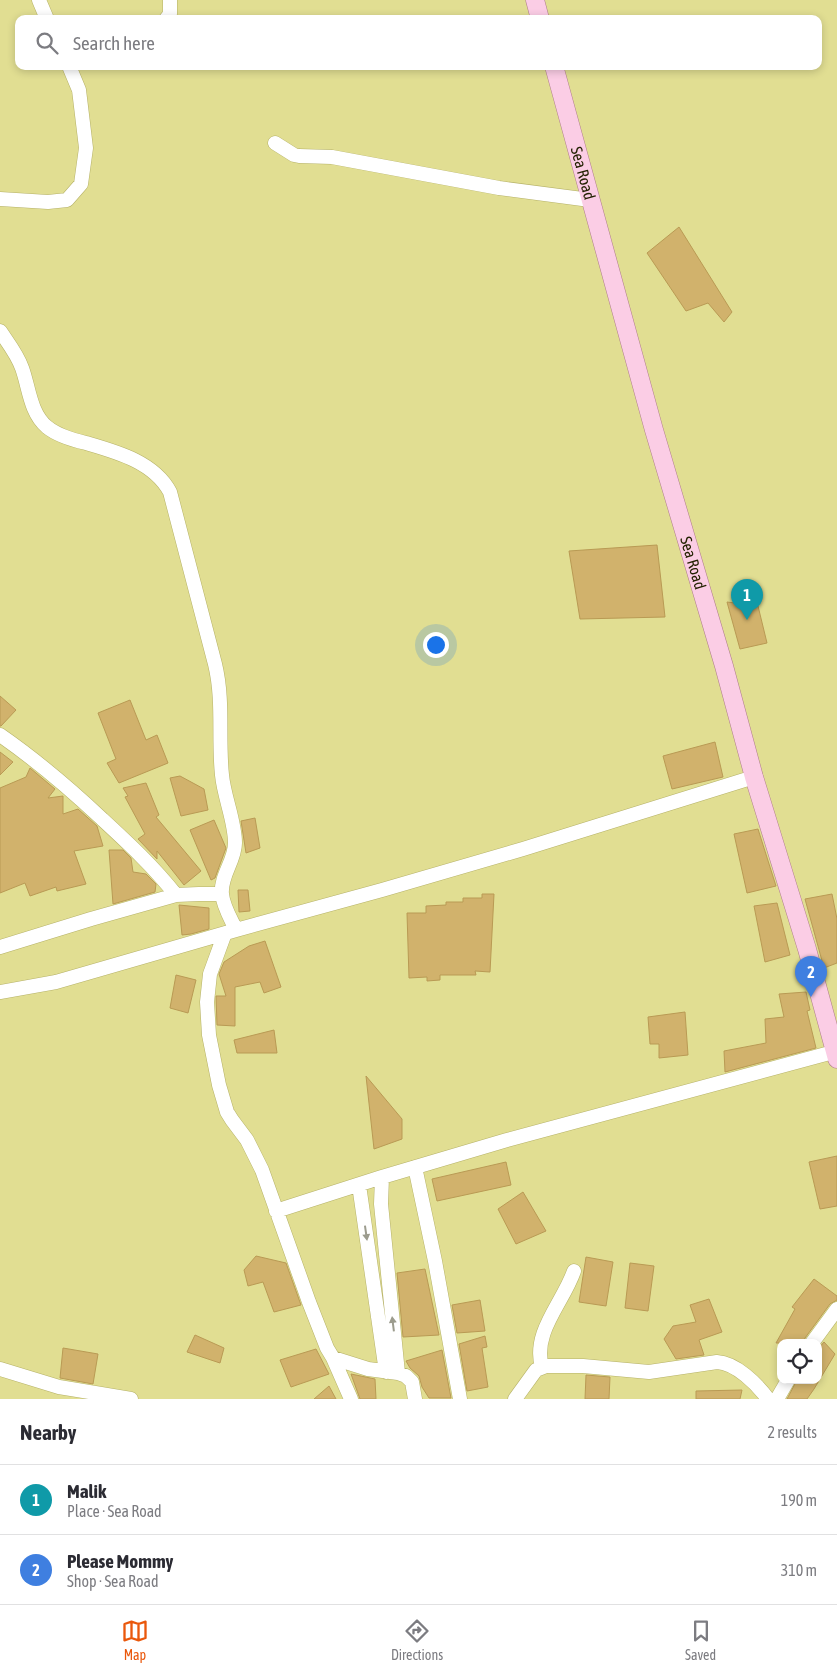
<!DOCTYPE html>
<meta charset="utf-8">
<style>
body{margin:0;font-family:"Asap Condensed",sans-serif;background:#f7f7f7;color:#2b2b33}
.controls{position:absolute;right:15px;bottom:15px;display:grid;overflow:hidden;border-radius:10px;box-shadow:0 2px 8px #0003}
.controls button{width:45px;height:45px;display:grid;place-items:center;padding:0;border:0;border-bottom:1px solid #e1e1e2;background:#fff;color:#2b2b33;font:25px sans-serif}
.you{position:absolute;left:435px;top:644px;width:18px;height:18px;margin:-12px;border:4px solid #fff;border-radius:50%;background:#1a73e8;box-shadow:0 0 0 8px #1a73e833}
.badge{display:grid;place-items:center;width:32px;height:32px;border-radius:50%;background:#ea580c;color:#fff;font-size:16px;font-weight:700}
.pin{position:absolute;translate:-50% -41px;filter:drop-shadow(0 1px 2px #0008)}
.pin::after{content:'';position:absolute;top:26px;width:18px;height:15px;background:inherit;clip-path:polygon(0 0,100% 0,50% 100%)}
.list{margin:0;padding:0;list-style:none}
h2{display:flex;justify-content:space-between;align-items:center;height:65px;margin:0;padding:0 20px;font-size:21px}
h2 small{font-size:16px;font-weight:400;color:#7c7c81}
.list li{display:grid;grid-template-columns:32px 1fr auto;gap:15px;align-items:center;box-sizing:border-box;height:70px;padding:0 20px;border-top:1px solid #e1e1e2}
.list b{display:block;font-size:19px;white-space:nowrap}
.list p{margin:0;font-size:16px;white-space:nowrap;color:#7c7c81}
.list em{font-size:16px;font-style:normal;color:#7c7c81}
.icon{flex:none;width:28px;height:28px;fill:none;stroke:currentColor;stroke-width:2;stroke-linecap:round;stroke-linejoin:round}
.map{position:relative;flex:none;width:837px;height:1399px;overflow:hidden}
.search{position:absolute;background:#fff;box-shadow:0 2px 8px #0003;left:15px;right:15px;top:15px;height:55px;display:flex;align-items:center;gap:12px;box-sizing:border-box;padding:0 18px;border-radius:10px;color:#7c7c81;font-size:19px}
.sheet{height:205px;background:#fff}
nav{display:flex;justify-content:space-around;align-items:center;box-sizing:border-box;height:70px;border-top:1px solid #e1e1e2;background:#fff;font-size:14px;color:#7c7c81}
nav a{display:grid;justify-items:center;gap:2px}
nav .on{color:#ea580c}
.map>svg:first-child{display:block}
.building{fill:#d1b26c;stroke:#b99a54}
.lines{fill:none;stroke-linecap:round;stroke-linejoin:round}
.minor-casing{stroke:#b6b268;stroke-width:15}
.major-casing{stroke:#ae7c8b;stroke-width:19}
.minor{stroke:#fff;stroke-width:14}
.major{stroke:#fbcde5;stroke-width:18}
.oneway{fill:#9c9c8e}
.labels{text-anchor:middle;stroke-width:4;stroke-linejoin:round;paint-order:stroke}
.street-label{font-size:16px;fill:#242203;stroke:#fefdd8}
</style>
<div class="map">
<svg width="837" height="1399" viewBox="0 0 837 1399">
<rect width="100%" height="100%" fill="#e1de92"/>
<path class="building" d="M679,227L732,312L724,322L708,303L686,311L647,253Z
M657,545L665,617L580,619L569,551Z
M727,602L758,606L767,643L740,649Z
M0,696L16,710L1,726H0Z
M130,700L146,740L157,735L168,763L119,783L107,763L116,759L98,713Z
M715,742L723,777L672,789L663,756Z
M0,752L13,762L0,775Z
M30,768L55,789L48,798L63,796V814L78,809L97,826L103,846L74,851L86,884L57,891L56,887L30,896L25,883L0,893V788L26,777Z
M180,776L204,789L208,810L181,816L170,778Z
M146,783L159,815L156,817L201,871L184,885L157,851V859L138,839L145,834L125,797L128,796L123,788Z
M255,818L260,848L246,853L241,821Z
M214,820L226,848L215,878L211,880L190,830Z
M758,829L776,886L747,893L734,834Z
M109,850H123L131,858L133,872L146,874L156,884L155,892L113,904Z
M238,890H248L250,911L239,912Z
M482,894H494L490,972L475,971L476,975H440V980L427,981V977L409,978L407,913H426V906L446,905V902H463V898H482Z
M832,894L837,919V963L824,968L805,899Z
M777,903L790,955L765,962L754,906Z
M179,905L209,908V929L191,934L182,935Z
M265,941L281,987L264,993L260,982L235,987V1026L217,1025L216,996H226L219,974L224,962L249,946Z
M176,975L196,980L188,1013L170,1008Z
M806,992L810,1010L807,1011L816,1048L725,1072L724,1051L766,1043L765,1019L784,1017L779,994Z
M685,1012L688,1055L659,1058V1044H650L648,1017Z
M274,1030L277,1053H237L234,1040Z
M366,1076L402,1119V1139L374,1149Z
M837,1156V1206L820,1209L809,1162Z
M506,1162L511,1185L437,1201L432,1179Z
M523,1192L546,1231L516,1244L498,1209Z
M256,1256L286,1263L301,1305L274,1312L263,1282L248,1286L244,1270Z
M586,1257L613,1262L606,1306L579,1302Z
M630,1263L654,1266L648,1311L625,1308Z
M425,1269L439,1335L403,1337L397,1273Z
M814,1279L837,1296V1300L830,1304L805,1338L803,1343H776L795,1309L792,1307Z
M709,1299L722,1332L699,1340L704,1355L676,1359L664,1339L673,1326L696,1322L690,1305Z
M480,1300L485,1331L457,1333L452,1305Z
M195,1335L224,1348L220,1363L187,1352Z
M485,1336L487,1347L482,1348L488,1387L467,1391L459,1344Z
M824,1342L835,1354L814,1389L807,1399H787L797,1380H818V1349Z
M63,1348L98,1354L93,1384L60,1378Z
M316,1349L329,1374L291,1387L280,1360Z
M442,1350L451,1398H429L422,1387L419,1376L410,1368L406,1361Z
M351,1374L375,1379L376,1399H360Z
M586,1375L610,1377L609,1399H585Z
M329,1386L336,1399H314Z
M742,1390L740,1399H696V1391Z"/>
<g class="lines">
<defs>
<path id="minor" d="M39,0L47,19
M166,19L170,14V0
M275,143L294,155L299,156L332,157L499,188L590,200
M0,199L48,202L67,200L81,184L86,148L79,90L69,66
M0,331C8,343 17,354 22,368C29,387 30,413 47,427C58,436 73,440 86,443C117,452 154,462 170,492L215,664C224,701 218,738 222,775C224,797 235,821 235,843C235,861 220,876 222,894C223,906 231,919 236,930
M0,735C36,760 69,788 101,818C128,843 153,866 176,895L199,894H222
M225,933L210,974L207,1002L209,1035L219,1085L227,1112L232,1120L247,1140L262,1170L309,1302L327,1348L333,1358L351,1399
M0,947L91,919L176,895
M0,992L56,982L236,930L382,890L523,849L754,777
M415,1167L435,1261L460,1399
M382,1177L381,1204L398,1373
M359,1185L386,1372
M276,1211L382,1177L507,1140L837,1051
M812,1343L837,1309
M333,1358L368,1369L398,1373L406,1376L412,1382L415,1399
M542,1367C532,1332 563,1303 574,1271
M0,1369L59,1387L131,1399
M515,1399L536,1370L546,1366H583L649,1372L717,1362C736,1363 757,1384 768,1399
M777,1399L788,1380"/>
<g id="major">
<path d="M535,0L540,19"/>
<path id="s1" d="M554,66L654,430L724,666L754,777L807,949L837,1059"/>
</g>
</defs>
<use href="#minor" class="minor-casing"/>
<use href="#major" class="major-casing"/>
<use href="#minor" class="minor"/>
<use href="#major" class="major"/>
</g>
<defs><path id="oneway-solid" d="M-6-.8H1V-3.2L6.5 0L1 3.2V.8H-6Z" transform="scale(1.25)"/></defs>
<g class="oneway">
<use href="#oneway-solid" transform="translate(366 1233) rotate(82)"/>
<use href="#oneway-solid" transform="translate(393 1324) rotate(-97)"/>
</g>
<g class="labels">
<g class="street-label">
<text dy="6" stroke="none"><textPath href="#s1" startOffset="111">Sea Road</textPath></text>
<text dy="6" stroke="none"><textPath href="#s1" startOffset="516">Sea Road</textPath></text>
</g>
</g>
</svg>
<div class="controls">
<button><svg class="icon" aria-label="locate" viewBox="0 0 24 24"><circle cx="12" cy="12" r="6"/><path d="M12 2v4M12 18v4M2 12h4M18 12h4"/></svg></button>
</div>
<div class="you"></div>
<div class="pin badge" style="left:747px;top:620px;background:#0f9aa8">1</div>
<div class="pin badge" style="left:811px;top:997px;background:#3f7fe0">2</div>
<div class="search"><svg class="icon" aria-label="search" viewBox="0 0 24 24"><circle cx="10" cy="10" r="6"/><path d="M15 15l6 6"/></svg>Search here</div>
</div>
<section class="sheet">
<h2>Nearby<small>2 results</small></h2>
<ul class="list">
<li><span class="badge" style="background:#0f9aa8">1</span><div><b>Malik</b><p>Place · Sea Road</p></div><em>190 m</em></li>
<li><span class="badge" style="background:#3f7fe0">2</span><div><b>Please Mommy</b><p>Shop · Sea Road</p></div><em>310 m</em></li>
</ul>
</section>
<nav>
<a class="on"><svg class="icon" aria-label="map" viewBox="0 0 24 24"><path d="M3 6l6-2 6 2 6-2v14l-6 2-6-2-6 2zM9 4v14M15 6v14"/></svg>Map</a>
<a><svg class="icon" aria-label="directions" viewBox="0 0 24 24"><path d="M12 3l9 9-9 9-9-9zM9 14v-3h6M13 9l2 2-2 2"/></svg>Directions</a>
<a><svg class="icon" aria-label="saved" viewBox="0 0 24 24"><path d="M7 4h10v16l-5-4-5 4z"/></svg>Saved</a>
</nav>
